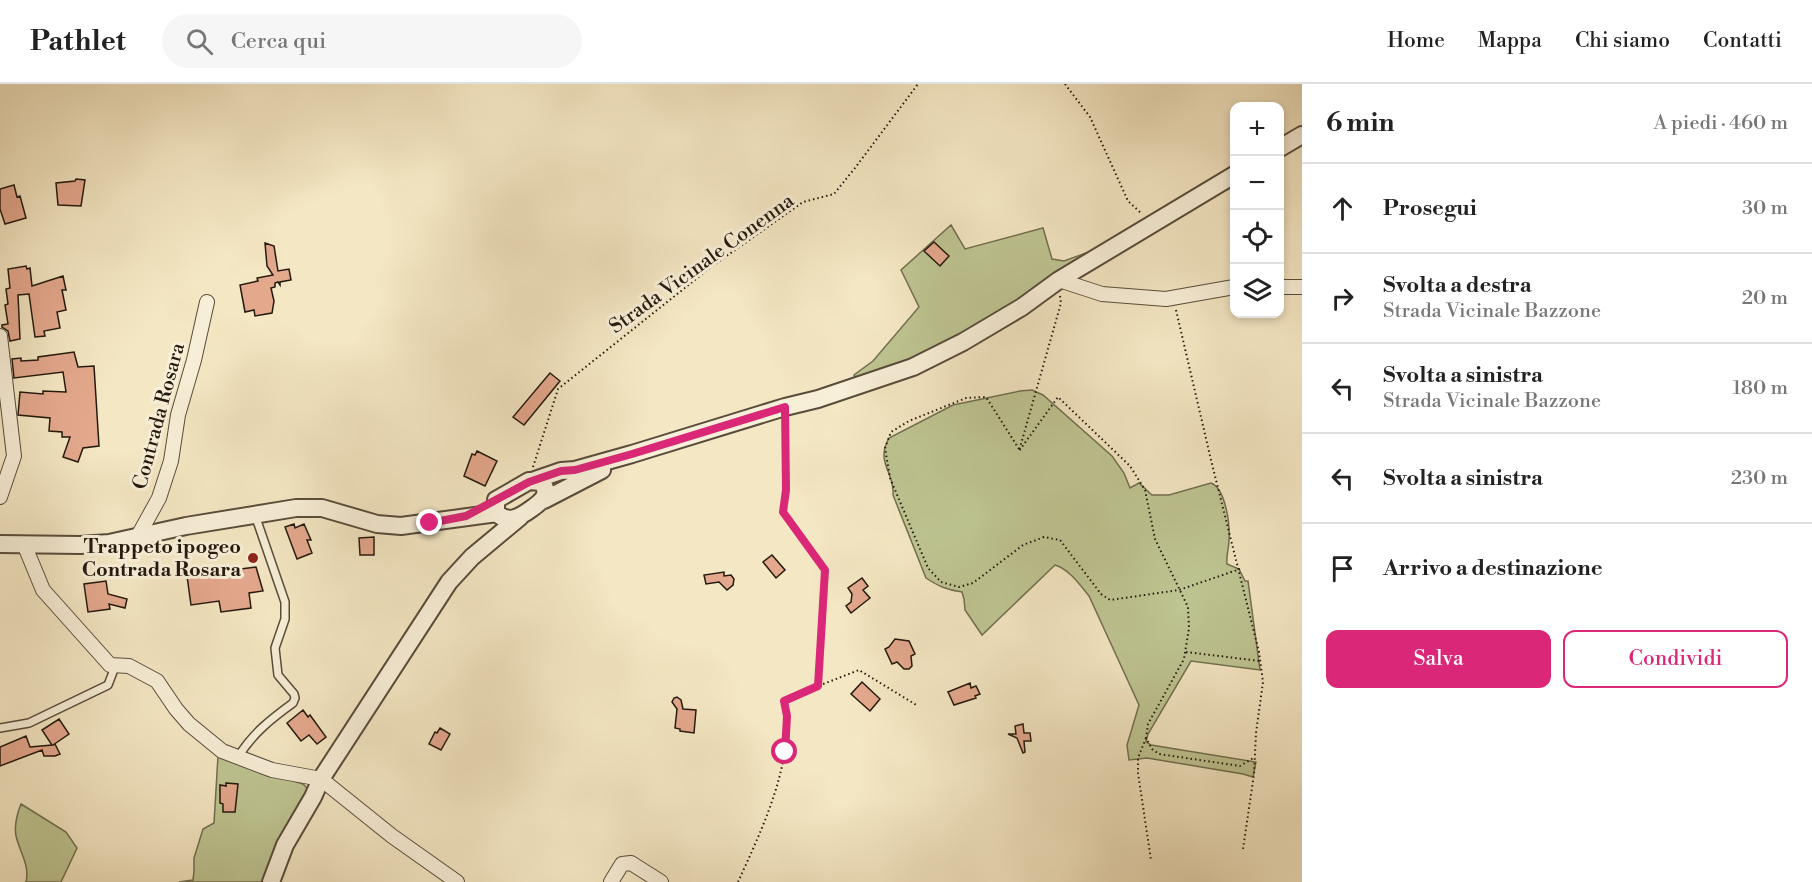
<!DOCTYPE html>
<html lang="it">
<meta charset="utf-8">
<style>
body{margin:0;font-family:"Libre Bodoni",serif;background:#f6f6f6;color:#222}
.controls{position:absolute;right:18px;top:18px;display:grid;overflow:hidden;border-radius:12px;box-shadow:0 3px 9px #0003}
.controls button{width:54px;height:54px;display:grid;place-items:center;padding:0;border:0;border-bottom:2px solid #e0e0e0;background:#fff;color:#222;font:30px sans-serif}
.stop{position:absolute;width:18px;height:18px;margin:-14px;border:4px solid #db2777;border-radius:50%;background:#fff}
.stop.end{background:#db2777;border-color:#fff;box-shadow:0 2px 6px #0008}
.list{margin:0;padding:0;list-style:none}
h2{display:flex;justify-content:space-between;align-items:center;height:78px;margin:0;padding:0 24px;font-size:26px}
h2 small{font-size:20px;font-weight:400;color:#767676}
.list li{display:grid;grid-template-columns:39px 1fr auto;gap:18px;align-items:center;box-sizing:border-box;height:90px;padding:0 24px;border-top:2px solid #e0e0e0}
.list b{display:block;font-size:22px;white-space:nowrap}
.list p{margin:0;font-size:20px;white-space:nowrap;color:#767676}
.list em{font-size:20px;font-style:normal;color:#767676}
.actions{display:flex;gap:12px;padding:18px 24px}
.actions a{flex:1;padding:14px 0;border:2px solid #db2777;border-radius:12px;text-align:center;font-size:21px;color:#db2777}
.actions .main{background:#db2777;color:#fff}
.icon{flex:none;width:33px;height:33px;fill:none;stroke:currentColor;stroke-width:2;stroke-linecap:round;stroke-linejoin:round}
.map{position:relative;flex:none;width:1302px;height:798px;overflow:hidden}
header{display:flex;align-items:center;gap:36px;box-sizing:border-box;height:84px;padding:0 30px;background:#fff;border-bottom:2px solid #e0e0e0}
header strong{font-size:28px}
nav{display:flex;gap:33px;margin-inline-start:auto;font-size:21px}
.search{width:420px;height:54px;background:#f6f6f6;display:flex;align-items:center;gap:15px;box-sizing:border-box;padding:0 21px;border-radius:33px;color:#767676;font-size:22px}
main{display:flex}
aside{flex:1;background:#fff}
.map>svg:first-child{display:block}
.green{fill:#bec592;stroke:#716f50;stroke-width:1.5}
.building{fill:#e4a88d;stroke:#24190e;stroke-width:1.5}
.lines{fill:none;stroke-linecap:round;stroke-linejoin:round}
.service-casing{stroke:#584c3b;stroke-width:10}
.minor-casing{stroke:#584c3b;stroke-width:16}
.tertiary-casing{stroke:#584c3b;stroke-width:20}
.path{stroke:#24190e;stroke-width:2;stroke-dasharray:1.5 3;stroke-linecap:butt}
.service{stroke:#f8efd8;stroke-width:7}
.minor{stroke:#f8efd8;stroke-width:14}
.tertiary{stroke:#f8efd8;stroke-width:16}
.route{stroke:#db2777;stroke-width:8}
.poi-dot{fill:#8f2418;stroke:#f8efd8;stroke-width:2}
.labels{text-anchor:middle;stroke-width:6;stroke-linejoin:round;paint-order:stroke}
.street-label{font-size:20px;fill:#24190e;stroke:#f8efd8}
.poi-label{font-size:20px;font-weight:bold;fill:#24190e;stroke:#f8efd8;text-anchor:end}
</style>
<header>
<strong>Pathlet</strong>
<div class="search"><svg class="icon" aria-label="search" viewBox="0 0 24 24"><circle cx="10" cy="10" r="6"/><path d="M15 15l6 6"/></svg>Cerca qui</div>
<nav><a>Home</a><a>Mappa</a><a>Chi siamo</a><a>Contatti</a></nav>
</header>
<main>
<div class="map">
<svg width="1302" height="798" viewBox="0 0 1302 798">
<rect width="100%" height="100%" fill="#f4e7c3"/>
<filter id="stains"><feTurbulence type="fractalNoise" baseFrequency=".00333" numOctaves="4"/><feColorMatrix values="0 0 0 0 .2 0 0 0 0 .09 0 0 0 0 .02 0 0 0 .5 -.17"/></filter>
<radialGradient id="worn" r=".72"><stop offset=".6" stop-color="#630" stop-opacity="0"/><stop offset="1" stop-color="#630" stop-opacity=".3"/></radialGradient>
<path class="green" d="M951,141L965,165L1043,144L1052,175L1064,177L1100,164L967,251L857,297L854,291L873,277L919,223L901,186Z
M1032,306L1043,311L1112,372L1124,389L1130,404L1139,399L1152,411H1169L1211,399C1226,405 1230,441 1229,456C1229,465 1226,471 1227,480L1239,485L1245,497H1248L1260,586L1191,577L1148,650L1146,658L1151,661L1256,678L1253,693L1243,690L1147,674L1129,676L1127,661L1139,621L1089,512C1080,501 1069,485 1055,481L982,551L965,526L964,515L962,508C947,506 938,502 926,494L893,411C895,388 875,379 889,354L953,321L1020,307Z
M218,672L303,700L308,705L266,798H179L193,796L194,787V774L203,745L214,739Z
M21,720L66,748L77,764L61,798H26C30,781 20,769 16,752C14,741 17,730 21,720Z"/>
<path class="building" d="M76,95L85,96L81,122L58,121L56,99L75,97Z
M14,101L17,113L20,112L26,134L5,140L0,125V105Z
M934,158L949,172L940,182L924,167Z
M265,159L274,162L278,187L289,185L291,196L280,198V201L278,198L275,199V203L271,204L274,217L272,229L255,232L254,226L245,228L240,201L258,197L257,194L273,191L267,182Z
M26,182L27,185L30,184L32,202L63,192L66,206H62L66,226L57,228L60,244L44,247L45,252L35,253L29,210L18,211L20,255L10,257L8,247L2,243V241L8,240L5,221L8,220L6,205L10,204L8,185Z
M74,268L78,283L94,282L99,362L83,364L78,378L63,373L70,353H62V348L49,347L50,334L18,331L20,308L43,310V307L66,308L63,288L14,294L12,275L21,274V277L38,276V273Z
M550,289L560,297L524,341L513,333Z
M477,367L497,377L485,402L464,392L472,370L475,371Z
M294,440L295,444L304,440L311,456H307L312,469L297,475L285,443Z
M374,453V471H360L359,454Z
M772,471L785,486L776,494L763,478Z
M256,483L263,507L249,509L251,524L221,528L219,517L191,521L187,492Z
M724,488V492L731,491L734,495L733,501L727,506L719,498L706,500L704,491Z
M862,494L868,502L863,506L870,514L851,529L846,522L851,518L852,510L848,504Z
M106,497L108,510L127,515L125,524L109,520L110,525L88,528L84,500Z
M895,555L909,557L915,570L911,572L912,582L909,585H904L897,578L892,580L885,565L889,563Z
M862,598L880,615L870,627L851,610Z
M970,599L971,604L976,602L980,610L975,612L976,614L954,621L948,608Z
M677,613L681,616L683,625L696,626L694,649L680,647V645L675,644L677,625L672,618L674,614Z
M303,626L308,633L310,631L326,653L317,660L309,651L301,657L287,639Z
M59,635L69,650L53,661L55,660L60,670L55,672H44L42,666L0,682V663L26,652L30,663L52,661L42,646Z
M1023,640L1024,649H1030L1031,657H1024L1025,668L1023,669L1017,654L1008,650H1016L1015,642Z
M440,644L450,650L441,666L429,660L435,648L437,649Z
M226,699L238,700L235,728H223V720L220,719V701L226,702Z"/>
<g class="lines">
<defs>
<path id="service" d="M0,644L29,639L108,601L113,588L110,581
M238,673C253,649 271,635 293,619L295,614L294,610L278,591L275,564L285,535V518L255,431"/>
<path id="minor" d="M1059,196L1102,210L1166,215L1234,203
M1280,203H1302
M0,252L14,372L0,413
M138,452L159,414L171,377L178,331L194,276L207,218
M24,460L43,506L110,581L129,582L157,597L176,625L189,640L222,667L272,686L321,695L392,752L457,798
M611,798L622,780L631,779L661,798"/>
<path id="tertiary" d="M1280,64L1302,51
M529,397L541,398C552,410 541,418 531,425C520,433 507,441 496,428V416Z
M532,397L561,387L575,386L632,370L785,323L818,315L913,283L963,258L1022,223L1059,196L1234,91
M544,416L602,386
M0,460L80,461L109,459L186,442L296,424H322L377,440L401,442L497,429
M271,798L285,761L313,713L321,695L449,498L472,473L520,433"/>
</defs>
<use href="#service" class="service-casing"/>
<use href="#minor" class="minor-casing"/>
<use href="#tertiary" class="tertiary-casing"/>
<path class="path" d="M1065,0L1090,33L1128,117L1142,130
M1060,212L1061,219L1019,367L1058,313L1130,382L1145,406L1155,455L1188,523L1189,544L1184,575L1148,640L1146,654L1152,665L1159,670L1240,682L1255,673
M1176,226L1211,376L1259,568L1263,598L1256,649L1254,690L1243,765
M785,338L786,406L783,428L825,486L818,602L859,586L918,622
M1019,365L986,313L966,314L909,337L891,348L885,364L890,394L928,484L941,498L959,503L973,499L1023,461L1044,453L1060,456L1101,510L1110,516L1179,506L1240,485
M533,383L558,305L711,183L803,118L834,110L855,84L918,0
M1186,568L1260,577
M1146,654L1138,674V689L1151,776
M738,798C762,745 796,676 784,617L818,602"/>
<use href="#service" class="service"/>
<use href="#minor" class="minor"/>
<use href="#tertiary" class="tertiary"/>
</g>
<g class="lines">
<path class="route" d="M430,439L466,432L529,398L561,387L575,386L632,370L785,323L786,406L783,428L825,486L818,602L784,617L787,632L785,668"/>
</g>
<circle class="poi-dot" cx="253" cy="474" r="6"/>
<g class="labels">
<g class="street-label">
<text transform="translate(701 179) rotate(-36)" y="7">Strada Vicinale Conenna</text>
<text transform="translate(158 332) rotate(-75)" y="7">Contrada Rosara</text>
</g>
<g class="poi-label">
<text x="241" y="469">Trappeto ipogeo<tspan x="241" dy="23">Contrada Rosara</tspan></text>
</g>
</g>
<rect width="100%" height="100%" filter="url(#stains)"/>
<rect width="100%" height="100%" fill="url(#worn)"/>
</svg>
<div class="controls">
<button>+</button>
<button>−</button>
<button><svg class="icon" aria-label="locate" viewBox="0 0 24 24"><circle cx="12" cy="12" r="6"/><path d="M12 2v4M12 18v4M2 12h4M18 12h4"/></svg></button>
<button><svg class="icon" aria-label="layers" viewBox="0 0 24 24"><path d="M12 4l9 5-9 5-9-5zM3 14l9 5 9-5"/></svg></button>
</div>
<div class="stop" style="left:785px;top:668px"></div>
<div class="stop end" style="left:430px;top:439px"></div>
</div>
<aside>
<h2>6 min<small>A piedi · 460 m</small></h2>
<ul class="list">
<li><svg class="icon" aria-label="ahead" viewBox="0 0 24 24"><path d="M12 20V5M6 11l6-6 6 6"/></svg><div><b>Prosegui</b></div><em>30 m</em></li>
<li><svg class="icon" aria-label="right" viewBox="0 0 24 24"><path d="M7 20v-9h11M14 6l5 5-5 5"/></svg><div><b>Svolta a destra</b><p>Strada Vicinale Bazzone</p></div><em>20 m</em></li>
<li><svg class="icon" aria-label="left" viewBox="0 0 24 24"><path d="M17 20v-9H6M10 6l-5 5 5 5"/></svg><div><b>Svolta a sinistra</b><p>Strada Vicinale Bazzone</p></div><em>180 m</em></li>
<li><svg class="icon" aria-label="left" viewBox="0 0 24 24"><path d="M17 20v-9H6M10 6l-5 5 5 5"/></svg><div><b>Svolta a sinistra</b></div><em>230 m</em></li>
<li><svg class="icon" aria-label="arrive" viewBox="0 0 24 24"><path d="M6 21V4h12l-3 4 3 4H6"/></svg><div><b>Arrivo a destinazione</b></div></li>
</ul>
<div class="actions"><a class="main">Salva</a><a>Condividi</a></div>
</aside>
</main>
